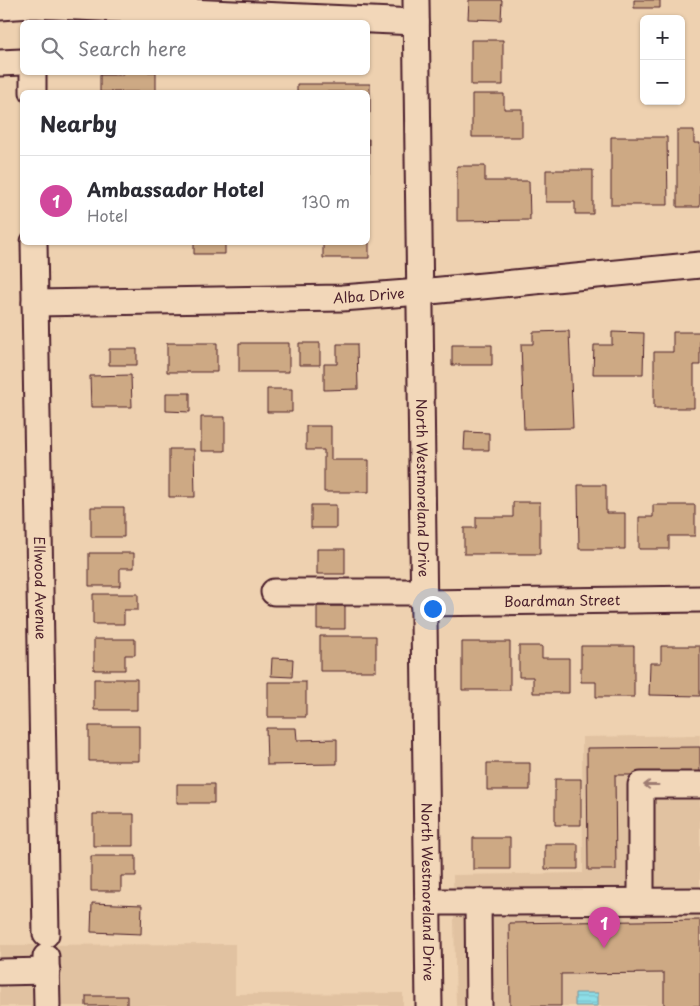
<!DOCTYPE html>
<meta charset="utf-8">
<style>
body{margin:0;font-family:"Playpen Sans",sans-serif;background:#f2f2f3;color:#2b2b33}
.controls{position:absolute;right:15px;top:15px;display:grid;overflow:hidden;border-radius:8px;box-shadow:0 1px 4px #0004}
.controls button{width:45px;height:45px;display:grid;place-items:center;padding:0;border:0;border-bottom:1px solid #e1e1e2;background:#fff;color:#2b2b33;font:25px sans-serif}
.you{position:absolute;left:432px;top:608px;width:18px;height:18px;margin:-12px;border:4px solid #fff;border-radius:50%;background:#1a73e8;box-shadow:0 0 0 8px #1a73e833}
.badge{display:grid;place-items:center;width:32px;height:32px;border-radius:50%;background:#d1495b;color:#fff;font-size:16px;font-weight:700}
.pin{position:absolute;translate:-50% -41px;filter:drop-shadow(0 1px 2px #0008)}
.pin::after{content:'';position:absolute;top:26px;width:18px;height:15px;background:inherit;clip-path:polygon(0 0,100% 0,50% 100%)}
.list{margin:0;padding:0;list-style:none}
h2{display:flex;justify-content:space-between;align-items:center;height:65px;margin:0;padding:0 20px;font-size:21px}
h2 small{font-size:16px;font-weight:400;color:#7c7c81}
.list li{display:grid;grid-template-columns:32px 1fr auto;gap:15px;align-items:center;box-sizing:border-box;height:90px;padding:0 20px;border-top:1px solid #e1e1e2}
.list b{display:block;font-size:19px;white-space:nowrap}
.list p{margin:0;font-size:16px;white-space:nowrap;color:#7c7c81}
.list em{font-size:16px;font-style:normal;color:#7c7c81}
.icon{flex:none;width:28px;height:28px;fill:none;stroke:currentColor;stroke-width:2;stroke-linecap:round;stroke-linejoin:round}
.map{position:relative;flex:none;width:700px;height:1006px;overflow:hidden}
.search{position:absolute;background:#fff;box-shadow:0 1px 4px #0004;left:20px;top:20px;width:350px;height:55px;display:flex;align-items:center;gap:12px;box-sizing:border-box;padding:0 18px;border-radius:8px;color:#7c7c81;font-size:19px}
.panel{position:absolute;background:#fff;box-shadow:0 1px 4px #0004;left:20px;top:90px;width:350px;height:155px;border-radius:8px}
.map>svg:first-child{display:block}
.built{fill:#e1c2a1}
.water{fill:url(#water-rules);stroke:#72929c}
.building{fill:#cda984;stroke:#4a1f2b}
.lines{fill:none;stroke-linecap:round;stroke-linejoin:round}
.minor-casing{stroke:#4a1f2b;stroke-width:29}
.minor{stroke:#f2d7b9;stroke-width:25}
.oneway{stroke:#9e7b72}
.labels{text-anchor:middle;stroke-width:4.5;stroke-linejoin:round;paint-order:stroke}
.street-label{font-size:14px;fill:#4a1f2b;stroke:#f2d7b9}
</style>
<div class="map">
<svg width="700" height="1006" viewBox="0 0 700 1006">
<defs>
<pattern id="water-rules" width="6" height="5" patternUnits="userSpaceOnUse" patternTransform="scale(1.25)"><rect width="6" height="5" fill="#8ddee8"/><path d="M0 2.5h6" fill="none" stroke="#7bbec7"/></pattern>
</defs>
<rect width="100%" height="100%" fill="#eed1b0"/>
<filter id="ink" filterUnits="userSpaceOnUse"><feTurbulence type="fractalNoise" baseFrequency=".02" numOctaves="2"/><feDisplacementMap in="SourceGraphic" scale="10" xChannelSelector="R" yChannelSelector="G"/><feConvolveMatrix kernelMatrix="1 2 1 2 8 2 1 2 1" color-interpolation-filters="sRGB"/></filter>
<g filter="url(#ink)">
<path class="built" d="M700,735V1006H456L453,875L583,873L582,737Z
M235,944V994L403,993V1006H0V945Z"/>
<path class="water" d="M575,993H598V1006H575Z"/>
<path class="building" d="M469,0H502L501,20L468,19Z
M634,0H660V8H634Z
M471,40H503V85H471Z
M123,72H156V92H100V75H123Z
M297,84H370V113H368V92H297Z
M472,94H504V109H522V137H472Z
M677,130H694V143H700V207H677Z
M611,137H667L668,205H611Z
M368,139H369V172H368Z
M457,166H485V181H529L530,220L457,221Z
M546,170H593V214H575V202H546Z
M368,235H369V258H323V242H368Z
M194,242H225V254H194Z
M569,331L573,428L524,429L521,344H533V332Z
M612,332L644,333L643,374H593L594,345H612Z
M673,332H700V365H694V408H654V352H673Z
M167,343H217V372H167Z
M239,343H289V372H239Z
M299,343H320V365H299Z
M337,344H357L358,389L324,390V364H337Z
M452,345H492V365H452Z
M109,349H137V365H109Z
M131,375L132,407H91L90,376Z
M267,389H292V412H267Z
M166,393H190V412L166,411Z
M201,417H225V451H201Z
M306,426H331V460H369V492H324V450H306Z
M465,432L489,433V450H464Z
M169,449H194L195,497H169Z
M578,485H606V513H625V549H579Z
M513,502H540V554H464V528H476V517H513Z
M311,505H336V528H311Z
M653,505H695V536H669V549H639V517H653Z
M91,507H124V537H91Z
M317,549H345V574H317Z
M89,553H134V568H120V586H89Z
M93,594H138V610H124V624H93Z
M317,606H345V629H317Z
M320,636H376V671H320Z
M94,639H135V655H125V670H94Z
M462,642H510V690H462Z
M519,646H542V658H569V693H533V677H519Z
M581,646H634V697H596V682H581Z
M661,646H700V696L649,695L650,663H661Z
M272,658L293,659L292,677L271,676Z
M94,679H137V710H94Z
M268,682H306V717H268Z
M89,726H139V761H89Z
M266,728H296L297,740L337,739V764L267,765Z
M700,747V775H615L616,870H588L587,748Z
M487,763H530V790H487Z
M555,779H581V825H555Z
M177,784H214V803H177Z
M93,814H134V846H93Z
M473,838H510V869H473Z
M545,844H578V869H545Z
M91,856H136V876H121V891H91Z
M92,903L142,905L141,934L91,932Z
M700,920V1006H664V973L561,974V1006H510L509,923Z
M86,996H127V1006H86Z"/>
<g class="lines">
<defs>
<g id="minor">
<path id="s1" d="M416,0L429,1006"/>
<path d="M0,7L32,5L416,22"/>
<path d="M0,63L22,62"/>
<path d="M33,72V92"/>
<path id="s2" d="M34,242L46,934"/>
<path id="s3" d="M35,303L342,298L420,292L700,265"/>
<path d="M274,592H423"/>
<path id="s4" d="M423,603L700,599"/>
<path d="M641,901V785H700"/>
<path d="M428,902H478L479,1006"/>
<path d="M478,902L700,901"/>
<path d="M46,957L47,1006"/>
<path d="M0,972L47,971"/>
</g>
</defs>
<use href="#minor" class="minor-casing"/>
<use href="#minor" class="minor"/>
</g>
<defs><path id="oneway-shaft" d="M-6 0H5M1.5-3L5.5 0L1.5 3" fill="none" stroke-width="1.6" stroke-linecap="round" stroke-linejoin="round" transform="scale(1.25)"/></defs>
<use class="oneway" href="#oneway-shaft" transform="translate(651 785) rotate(180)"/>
</g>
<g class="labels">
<g class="street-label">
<text dy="5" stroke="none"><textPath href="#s3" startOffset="334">Alba Drive</textPath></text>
<text dy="5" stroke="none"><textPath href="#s1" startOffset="488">North Westmoreland Drive</textPath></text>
<text dy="5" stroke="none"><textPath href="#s2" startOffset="346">Ellwood Avenue</textPath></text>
<text dy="5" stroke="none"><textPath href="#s4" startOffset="139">Boardman Street</textPath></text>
<text dy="5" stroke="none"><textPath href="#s1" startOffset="892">North Westmoreland Drive</textPath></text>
</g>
</g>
</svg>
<div class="controls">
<button>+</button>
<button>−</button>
</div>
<div class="you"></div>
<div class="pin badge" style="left:604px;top:948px;background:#d1479c">1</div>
<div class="search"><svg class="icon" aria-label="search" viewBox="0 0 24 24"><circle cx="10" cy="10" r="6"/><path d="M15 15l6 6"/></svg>Search here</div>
<section class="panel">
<h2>Nearby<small></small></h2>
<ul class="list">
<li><span class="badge" style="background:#d1479c">1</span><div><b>Ambassador Hotel</b><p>Hotel</p></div><em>130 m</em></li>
</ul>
</section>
</div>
